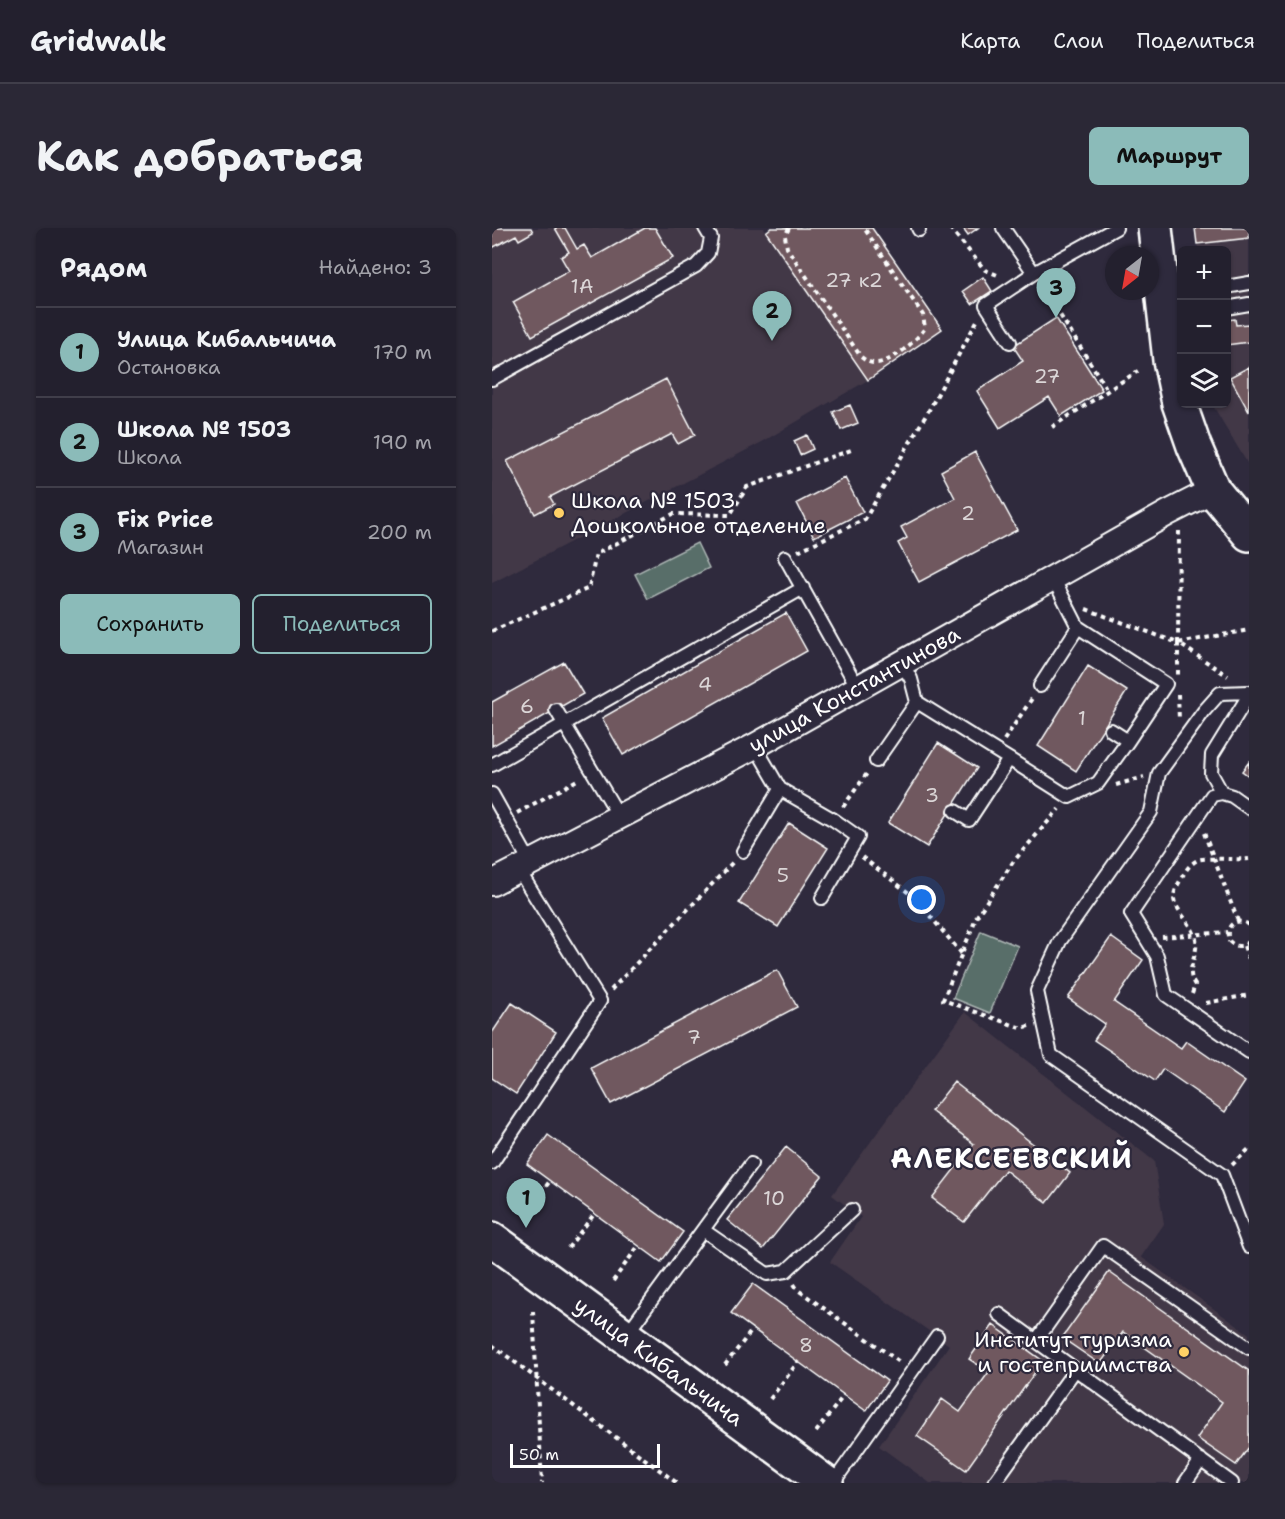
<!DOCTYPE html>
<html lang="ru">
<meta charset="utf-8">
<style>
body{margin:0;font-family:"Shantell Sans",sans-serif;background:#2b2836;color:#f1f3f6}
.controls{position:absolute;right:18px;top:18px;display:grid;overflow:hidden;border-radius:9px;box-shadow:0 2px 4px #0004}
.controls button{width:54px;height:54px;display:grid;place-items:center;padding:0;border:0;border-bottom:2px solid #403e4a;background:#23202e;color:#f1f3f6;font:30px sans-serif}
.compass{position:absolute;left:613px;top:18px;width:54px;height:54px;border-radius:50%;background:#23202e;box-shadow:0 2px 4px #0004;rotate:211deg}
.scale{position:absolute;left:18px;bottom:15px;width:150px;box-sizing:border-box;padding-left:6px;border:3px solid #fff;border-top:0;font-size:16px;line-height:21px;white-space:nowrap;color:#fff;-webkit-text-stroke:4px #2f2a3d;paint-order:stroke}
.you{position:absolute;left:430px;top:672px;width:21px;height:21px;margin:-15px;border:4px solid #fff;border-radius:50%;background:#1a73e8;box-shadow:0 0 0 9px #1a73e833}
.badge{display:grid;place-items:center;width:39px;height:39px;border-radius:50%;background:#8bbbb9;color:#111;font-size:20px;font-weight:700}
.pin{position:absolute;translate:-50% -50px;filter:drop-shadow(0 2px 3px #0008)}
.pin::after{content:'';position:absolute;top:32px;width:21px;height:18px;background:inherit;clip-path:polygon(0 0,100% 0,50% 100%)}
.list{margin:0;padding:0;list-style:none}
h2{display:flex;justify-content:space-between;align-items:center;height:78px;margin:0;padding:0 24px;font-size:26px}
h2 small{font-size:20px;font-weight:400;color:#a3a3aa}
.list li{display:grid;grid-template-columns:39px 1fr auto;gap:18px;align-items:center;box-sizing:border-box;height:90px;padding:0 24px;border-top:2px solid #403e4a}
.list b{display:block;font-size:22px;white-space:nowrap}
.list p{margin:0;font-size:20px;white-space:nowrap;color:#a3a3aa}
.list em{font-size:20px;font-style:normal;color:#a3a3aa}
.actions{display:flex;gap:12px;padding:18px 24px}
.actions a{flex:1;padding:14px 0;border:2px solid #8bbbb9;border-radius:9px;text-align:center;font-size:21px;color:#8bbbb9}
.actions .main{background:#8bbbb9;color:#111}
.icon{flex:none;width:33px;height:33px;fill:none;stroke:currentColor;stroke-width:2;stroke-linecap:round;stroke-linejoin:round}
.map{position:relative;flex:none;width:757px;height:1255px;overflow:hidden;border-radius:9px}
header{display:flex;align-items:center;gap:36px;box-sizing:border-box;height:84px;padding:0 30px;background:#23202e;border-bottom:2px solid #403e4a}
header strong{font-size:28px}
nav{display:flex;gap:33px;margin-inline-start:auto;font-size:21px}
.intro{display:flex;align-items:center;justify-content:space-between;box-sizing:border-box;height:144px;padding:0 36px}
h1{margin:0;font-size:42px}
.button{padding:15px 27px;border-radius:9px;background:#8bbbb9;color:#111;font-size:21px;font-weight:700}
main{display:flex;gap:36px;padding:0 36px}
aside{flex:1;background:#23202e;border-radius:9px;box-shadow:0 2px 4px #0004}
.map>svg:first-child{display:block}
.built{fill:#423847}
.green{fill:#596e69;stroke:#acb6b4;stroke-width:1.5}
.building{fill:#6f595e;stroke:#fff;stroke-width:1.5}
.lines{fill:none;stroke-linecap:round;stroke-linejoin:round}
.lane-casing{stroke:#fff;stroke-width:16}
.street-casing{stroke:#fff;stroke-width:28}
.secondary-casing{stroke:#fff;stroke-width:38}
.path{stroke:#fff;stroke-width:4;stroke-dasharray:4.5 4.5;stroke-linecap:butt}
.lane{stroke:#2f2a3d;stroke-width:12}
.street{stroke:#2f2a3d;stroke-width:24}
.secondary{stroke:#2f2a3d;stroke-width:33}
.poi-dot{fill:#ffd166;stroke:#2f2a3d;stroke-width:2}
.labels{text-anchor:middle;stroke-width:4.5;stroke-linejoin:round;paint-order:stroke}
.number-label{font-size:20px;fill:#dbd6d7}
.poi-label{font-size:22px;fill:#fff;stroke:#2f2a3d;text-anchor:start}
.street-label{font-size:22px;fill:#fff;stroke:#2f2a3d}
.district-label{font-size:28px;font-weight:bold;letter-spacing:1.5px;fill:#fff;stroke:#2f2a3d}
</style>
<header>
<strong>Gridwalk</strong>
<nav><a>Карта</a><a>Слои</a><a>Поделиться</a></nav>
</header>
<div class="intro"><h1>Как добраться</h1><a class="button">Маршрут</a></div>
<main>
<aside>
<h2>Рядом<small>Найдено: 3</small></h2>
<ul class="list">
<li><span class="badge">1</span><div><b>Улица Кибальчича</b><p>Остановка</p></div><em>170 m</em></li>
<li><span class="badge">2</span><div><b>Школа № 1503</b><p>Школа</p></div><em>190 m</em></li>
<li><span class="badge">3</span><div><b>Fix Price</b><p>Магазин</p></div><em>200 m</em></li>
</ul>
<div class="actions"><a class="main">Сохранить</a><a>Поделиться</a></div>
</aside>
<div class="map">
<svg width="757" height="1255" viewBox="0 0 757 1255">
<rect width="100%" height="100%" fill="#2f2a3d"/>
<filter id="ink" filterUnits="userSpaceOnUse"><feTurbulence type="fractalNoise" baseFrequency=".0167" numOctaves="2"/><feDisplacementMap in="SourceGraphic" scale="12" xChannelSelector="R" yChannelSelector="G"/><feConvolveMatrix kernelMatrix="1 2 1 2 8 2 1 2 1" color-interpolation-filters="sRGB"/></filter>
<g filter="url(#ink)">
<path class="built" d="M0,0H272L376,152L270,214L0,355Z
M703,0H757V238L720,176H734V22H706Z
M473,784L662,933L672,996L649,1029L757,1106V1255H438L387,1218L457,1117L338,1034L369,989L340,967Z"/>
<path class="green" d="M205,315L217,340L156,371L143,346Z
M489,703L526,718L498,785L461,770Z"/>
<path class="building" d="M0,0H39L41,4L27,12L24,7L0,20Z
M63,0H73L85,21L92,17L100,30L153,0H163L181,30L40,108L21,74L77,43L69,29L77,24Z
M279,0H380L450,101L376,152L274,4Z
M471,0H486L476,7Z
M703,0H757V10L705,16Z
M491,49L500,63L480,76L471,63Z
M564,90L610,162L569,188L557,169L508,200L485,163L531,133L521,118Z
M743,91L744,97L757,96V114L734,117V92Z
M757,139V184L738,149Z
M174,151L203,207L186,216L180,206L58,269L62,276L43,286L15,233Z
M358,177L366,195L349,202L341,184Z
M315,207L321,221L308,227L302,213Z
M483,224L525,302L427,354L406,315L415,310L409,299L463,270L449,243Z
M353,250L371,284L322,309L305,275Z
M294,385L315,423L131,527L110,490Z
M72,434L91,466L0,518V474Z
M596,438L635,463L584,543L546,518Z
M446,515L485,540L435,619L396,595Z
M757,534V548L750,543Z
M297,595L336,620L286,699L247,675Z
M619,709L651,732L622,774L689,820L694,813L753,854L733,884L671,841L663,853L602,812L613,796L576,770Z
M285,742L305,779L119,876L99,840Z
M20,775L64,804L24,866L0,850V805Z
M462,854L578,945L555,975L513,942L472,994L440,970L482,916L439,883Z
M56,907L191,1004L169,1034L35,936Z
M294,919L330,948L271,1021L235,992Z
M617,1044L757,1143V1219L744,1237L705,1210L730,1174L631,1104L608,1136L570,1110Z
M261,1056L395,1153L374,1183L239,1085Z
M501,1097L551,1133L474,1242L425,1208L450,1171L468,1184L497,1144L477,1131Z"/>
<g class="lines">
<defs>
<path id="lane" d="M426,0L427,2
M511,0L542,45
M734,59L757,55
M734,80L757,76
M518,114L494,77L542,45L624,0
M0,151L204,38L216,25L219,10L213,0
M293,329L366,460
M586,399L674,456L636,513L619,502
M548,458L586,399L561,350
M757,464L728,465L712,483L667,545L659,584L568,713L545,763L559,827L730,947L757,1019
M757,467L720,527L719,545L730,565L740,568L757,580
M425,474L517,531L477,592L463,583
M64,482L127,588
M517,531L577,569L606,555L636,513
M384,533L425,474L419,451L410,435
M0,537L311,360
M288,561L342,592L366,609L330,670
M730,565L720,567L639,686L665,728L674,767L757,824
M0,566L38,634
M251,623L288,561L263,518
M0,935L108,773L26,641
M211,1002L275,1046L294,1043L360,982
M507,1086L740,1255
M134,1107L259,936
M544,1113L611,1018L757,1120
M341,1255L445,1108
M502,1255L583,1142
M693,1255L709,1232"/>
<path id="street" d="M0,655L263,518L676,285L721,262"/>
<path id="secondary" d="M663,0L678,132L687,175L702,218L721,262L757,306
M0,1011L334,1255"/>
</defs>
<use href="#lane" class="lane-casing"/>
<use href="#street" class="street-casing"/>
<use href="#secondary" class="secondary-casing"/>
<path class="path" d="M297,0L293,8L295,20L369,129C373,132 377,135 382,135C398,137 425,112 433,100L431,87L372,0
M458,0L493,42L508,48
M549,57L616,163
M560,199L646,143
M687,303L686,415L736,448
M306,323L373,291L437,182L486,91
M594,381L686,415L757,402
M0,403L97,360L104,326L181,286L238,287L255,259L359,222
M686,415V447
M686,466L687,492
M512,512L541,469
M624,557L652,549
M351,579L376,544
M25,585L87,551
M712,605L746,693
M370,629L422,669L470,726
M757,697C744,688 732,698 737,713C743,719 750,720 757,714
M670,709L735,704
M752,718L757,731
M119,762L242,633
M700,766L703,757C692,741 707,728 704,711C701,697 689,688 683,675C680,667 684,660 688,653C692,645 697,636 706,632C712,629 747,632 757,631
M714,775L757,767
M537,798L529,800L451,772L485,688L521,634L567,581
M740,937L757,921
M32,987L58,953
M76,1020L103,985
M121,1053L147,1017
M302,1056L306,1062L409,1135
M41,1083L50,1255
M0,1117L185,1255
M233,1137L261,1101
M278,1171L306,1134
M324,1204L352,1167"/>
<use href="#lane" class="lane"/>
<use href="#street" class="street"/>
<use href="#secondary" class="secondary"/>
</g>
</g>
<g class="poi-dot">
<circle cx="67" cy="285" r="6"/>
<circle cx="692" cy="1124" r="6"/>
</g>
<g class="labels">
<g class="number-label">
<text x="362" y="59">27 к2</text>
<text x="90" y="65">1А</text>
<text x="555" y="155">27</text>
<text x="476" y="292">2</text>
<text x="213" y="463">4</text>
<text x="35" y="485">6</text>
<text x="590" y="497">1</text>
<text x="440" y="574">3</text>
<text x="291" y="654">5</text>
<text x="202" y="816">7</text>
<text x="282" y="977">10</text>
<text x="314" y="1124">8</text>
</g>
<g class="poi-label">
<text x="79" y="280">Школа № 1503<tspan x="79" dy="25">Дошкольное отделение</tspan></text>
<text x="680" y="1119" text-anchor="end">Институт туризма<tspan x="680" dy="25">и гостеприимства</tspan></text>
</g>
<g class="street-label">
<text transform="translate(362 461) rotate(-29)" y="8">улица Константинова</text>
<text transform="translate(167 1133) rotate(36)" y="8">улица Кибальчича</text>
</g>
<g class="district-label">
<text x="520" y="940">АЛЕКСЕЕВСКИЙ</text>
</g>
</g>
</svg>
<div class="controls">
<button>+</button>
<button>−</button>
<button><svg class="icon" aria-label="layers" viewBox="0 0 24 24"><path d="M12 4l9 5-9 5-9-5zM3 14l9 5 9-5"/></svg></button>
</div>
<svg class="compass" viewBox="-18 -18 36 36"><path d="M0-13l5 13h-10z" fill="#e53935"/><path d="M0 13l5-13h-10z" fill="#a3a3aa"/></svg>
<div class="scale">50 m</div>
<div class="you"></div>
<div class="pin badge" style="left:34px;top:1000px">1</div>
<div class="pin badge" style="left:280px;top:113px">2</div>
<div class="pin badge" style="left:564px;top:90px">3</div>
</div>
</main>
